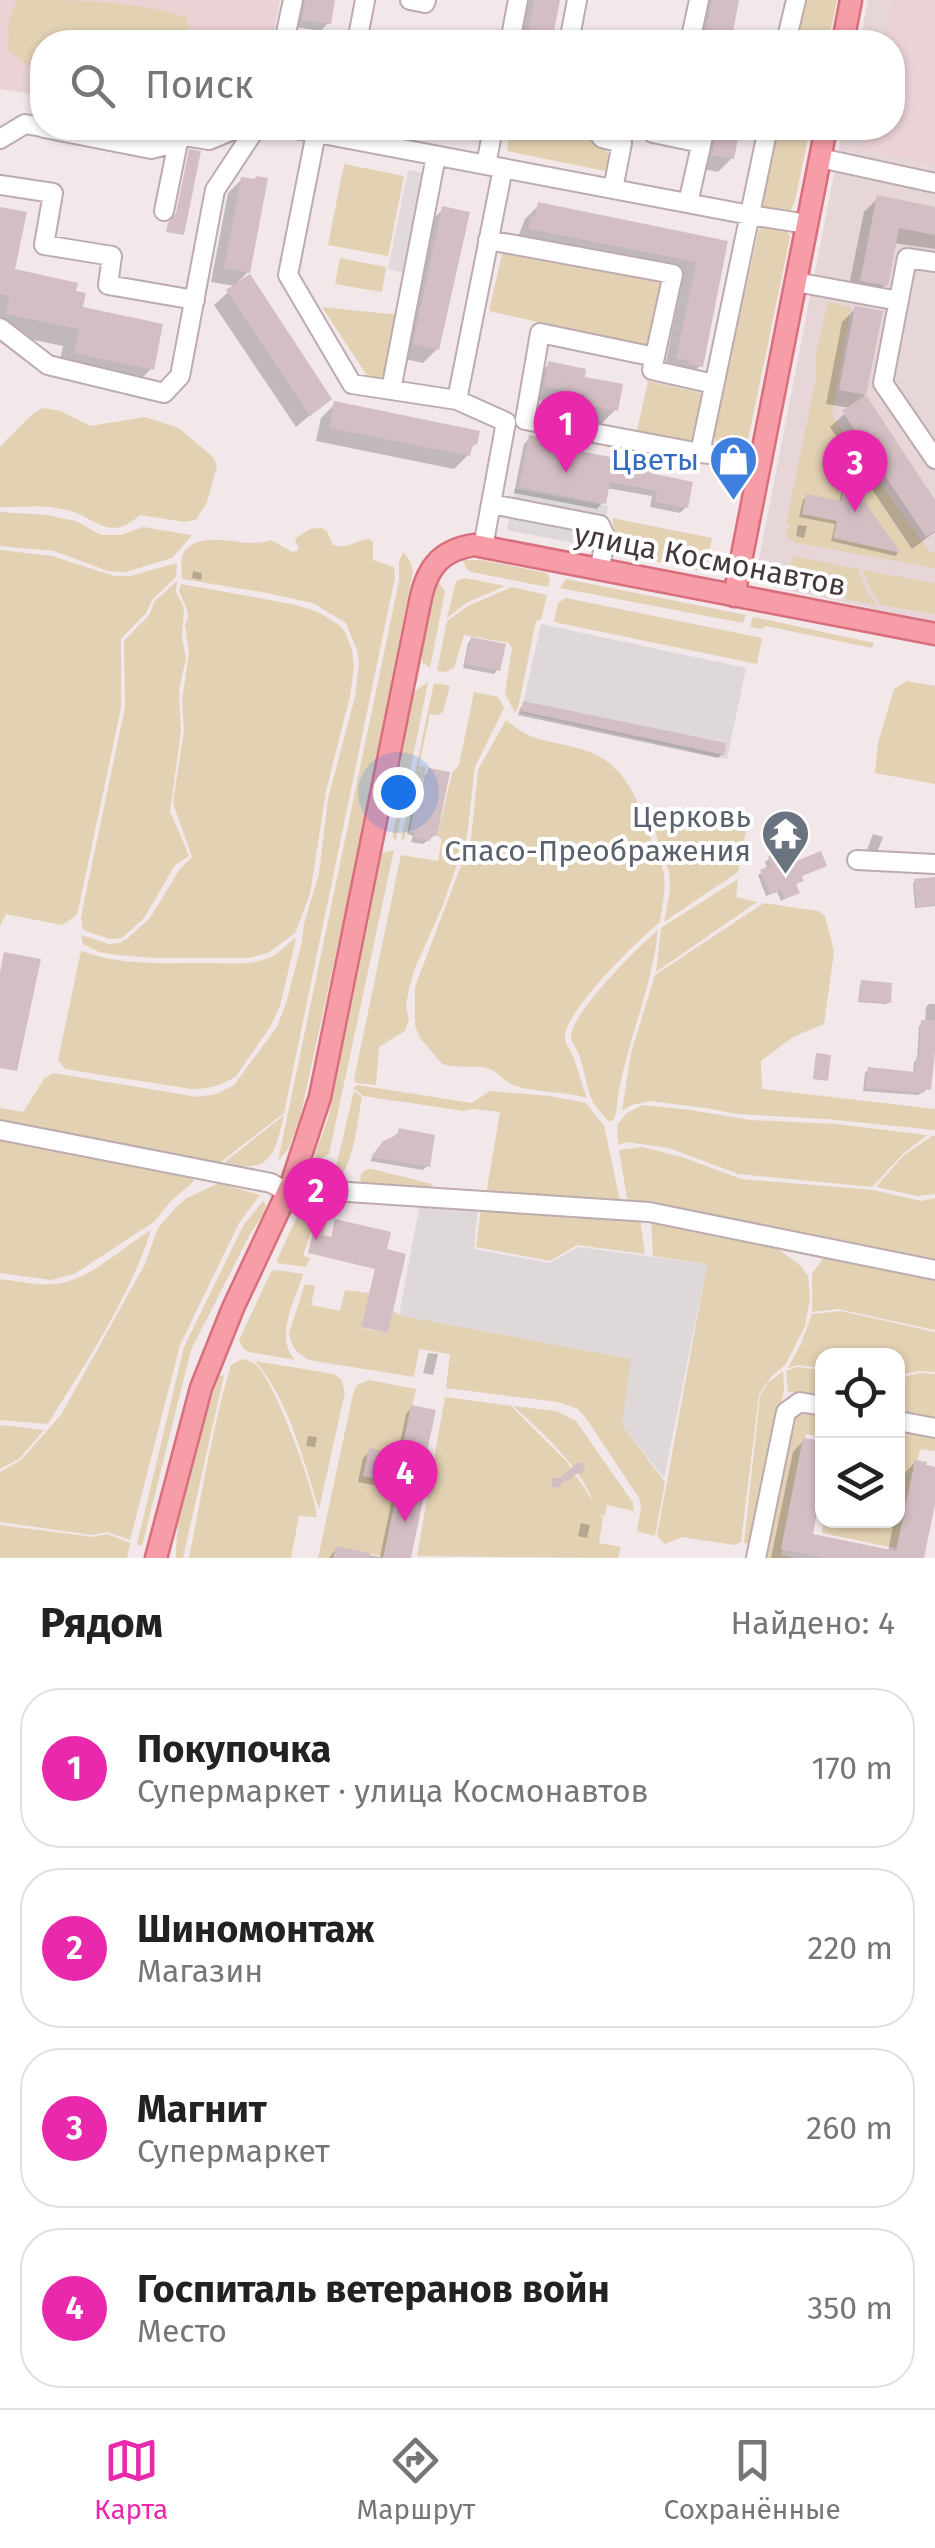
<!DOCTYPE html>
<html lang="ru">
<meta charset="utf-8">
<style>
body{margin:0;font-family:"Fira Sans",sans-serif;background:#f2f2f2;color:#222}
.controls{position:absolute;right:30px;bottom:30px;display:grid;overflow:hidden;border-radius:20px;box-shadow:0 2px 8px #0004}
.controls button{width:90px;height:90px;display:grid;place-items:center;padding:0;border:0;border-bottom:2px solid #e0e0e0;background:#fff;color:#222;font:50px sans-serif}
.you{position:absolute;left:398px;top:792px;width:35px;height:35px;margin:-25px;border:8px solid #fff;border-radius:50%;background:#1a73e8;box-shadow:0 0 0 15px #1a73e833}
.badge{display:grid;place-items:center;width:65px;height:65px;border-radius:50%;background:#e829ac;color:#fff;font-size:32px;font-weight:700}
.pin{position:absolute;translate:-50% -82px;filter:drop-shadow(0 2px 5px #0008)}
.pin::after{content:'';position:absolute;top:52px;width:35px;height:30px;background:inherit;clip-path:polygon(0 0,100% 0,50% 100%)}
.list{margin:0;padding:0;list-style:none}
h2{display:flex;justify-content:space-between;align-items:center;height:130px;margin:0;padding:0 40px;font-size:42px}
h2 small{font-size:32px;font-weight:400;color:#767676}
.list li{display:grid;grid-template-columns:65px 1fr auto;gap:30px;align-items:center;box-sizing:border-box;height:160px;margin:0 20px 20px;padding:0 20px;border:2px solid #e0e0e0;border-radius:40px}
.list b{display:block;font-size:38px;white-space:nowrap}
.list p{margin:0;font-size:32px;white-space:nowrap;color:#767676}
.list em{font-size:32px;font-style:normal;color:#767676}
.icon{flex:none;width:55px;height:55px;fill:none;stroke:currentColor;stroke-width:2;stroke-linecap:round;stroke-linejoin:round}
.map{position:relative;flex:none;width:935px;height:1558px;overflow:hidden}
.search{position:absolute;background:#fff;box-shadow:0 2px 8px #0004;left:30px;right:30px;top:30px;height:110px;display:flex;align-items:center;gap:25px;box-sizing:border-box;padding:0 35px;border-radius:40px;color:#767676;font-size:38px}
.sheet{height:850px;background:#fff}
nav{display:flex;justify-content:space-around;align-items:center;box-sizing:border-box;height:140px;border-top:2px solid #e0e0e0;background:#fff;font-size:28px;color:#767676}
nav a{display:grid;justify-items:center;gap:5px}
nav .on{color:#e829ac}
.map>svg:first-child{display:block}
.residential{fill:#e6d6d8}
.industrial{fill:#e2d9db}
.education{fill:#ead2d5}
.green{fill:#e3d1b3}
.parking{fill:#ded8d9}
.shadow{fill:#0003}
.building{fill:#d3bec3}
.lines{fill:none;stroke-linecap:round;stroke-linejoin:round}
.minor-casing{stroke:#bdabae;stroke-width:22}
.major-casing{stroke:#d96e7d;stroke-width:25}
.minor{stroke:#fff;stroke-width:18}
.major{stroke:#f69da8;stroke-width:20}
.labels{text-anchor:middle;stroke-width:8;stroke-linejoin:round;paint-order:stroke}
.shop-label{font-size:30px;fill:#366cbe;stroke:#fff;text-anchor:end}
.street-label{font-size:30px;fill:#45373a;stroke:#fff}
.worship-label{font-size:30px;fill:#5b616d;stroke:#fff;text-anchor:end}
</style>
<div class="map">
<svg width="935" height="1558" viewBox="0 0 935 1558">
<rect width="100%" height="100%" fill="#f2e7e9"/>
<path class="residential" d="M868,0H935V622L774,587L763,578L758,564L843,128H892V42H860Z"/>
<path class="industrial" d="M408,170L424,173L404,273L388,269Z"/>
<path class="education" d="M0,0H280L272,42H42V96L0,89Z
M892,0H935V165L861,149L865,128H892V42H883Z"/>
<path class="green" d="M17,0C73,0 133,0 186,17L192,42H42V68L27,65L8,50L9,20Z
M802,0H837L828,42H794Z
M510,128H577L589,130L613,159L610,172L507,151Z
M776,128H810L795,201L790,212L775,213L763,206Z
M344,164L404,176L388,256L328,245Z
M768,225L786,229L790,237L748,440C734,454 726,453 713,437L759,229Z
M504,246L663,282L648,347L489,311Z
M340,258L386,267L382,292L335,284Z
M828,302L851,307L832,416L929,551L935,552V568L796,543L787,538L786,528L790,529V525L786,524L816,379V354Z
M322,307L399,315L388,380L368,377Z
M648,381L706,394L694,443L637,431Z
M42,408L61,411L90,426L145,417L179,428L213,457L217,466L207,502L196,520L184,522L140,515C115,537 105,527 81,515C73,511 59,508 49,507C33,505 16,508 0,507V447L29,417Z
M0,512L46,515L76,521L101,535H121L143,527L192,535L172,558L126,572L108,571L54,551L0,546Z
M612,518L712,538L706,572L617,553L618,548Z
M321,528L327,531L333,545C348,550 355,540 369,539L373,542V560L394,567L395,577L284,1113L217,1165L0,1121V1108L23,1112L44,1079L53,1073L198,1097L217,1094L234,1085L277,1027L287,1000L302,942L304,924L319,873L328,799L355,697L359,664L357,650L346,623L313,603L262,592L182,579C182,571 180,561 183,554C196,530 234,544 254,543C260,543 265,542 271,540L292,552L297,551L299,547L295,542L296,538L310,529Z
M0,550L52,556L114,576H130L177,563L176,577L152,600L146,613L121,639V708L77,915L62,925L6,914L0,926Z
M403,552L410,561L413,571L353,875L300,1118L288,1149L278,1161L399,581V562Z
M793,556L858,569L867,592L877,605L801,590L794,587L789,575Z
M463,560H481L547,573L550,580L548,587L471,572L466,568Z
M862,570L935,583V614L881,605L871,590Z
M465,578L505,586L466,603L447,618L456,581Z
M566,579L746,615L743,623L560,588Z
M437,580L445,591L430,668L422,662V655Z
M177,581L176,592L184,608L182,637L186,659L179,689L181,732L170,811L189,856L175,865L144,918L122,938L110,939L83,930L81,917L125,707L124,641L150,614L154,602Z
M181,584L292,604L318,612L339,625L345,632L352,650L354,667L350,696L326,791L310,894L295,933L268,953L248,958H154L117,955L99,952L83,944L81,935L109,944L120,943L128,938L150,918L180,869L192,857L173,803L184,730L182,702L189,652L185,626L188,617L187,610L179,591Z
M512,587L547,595L541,620L536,621L518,708L515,713L505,693L512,648L509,643L464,635L454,668L446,672L437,671L447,621L468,606Z
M566,598L762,638L757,664L554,622L558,603Z
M753,617L768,620L874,643L872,648L766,626L762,629L750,627Z
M907,681L935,686V784L875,773L878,743L894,689Z
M428,682L396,841L393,837V833L400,799L395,793L414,692Z
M434,683L450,686L443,712L437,715L430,714L419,765L426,767L419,800H416L410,831H406L404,840L401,839Z
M474,692L498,697L504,708L475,767L467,835L443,905L415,968L409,988L406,1006L409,1020L405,1031L379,1047L376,1085L356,1083L354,1079L401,855L438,861L442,839L437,836L452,773L459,765Z
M506,720C536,745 551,739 584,750C626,763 639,802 651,839C656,851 662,863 664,875C666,890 662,907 660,922C639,939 563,1012 565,1038C565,1045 568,1046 571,1052C578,1067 581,1083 587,1098C563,1091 539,1093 516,1086C505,1083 500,1073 490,1069C474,1064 457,1069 442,1064L420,1038L415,1025V987L471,839L478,770Z
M646,806L746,830L738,872L664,922L670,891L669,872Z
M394,850L329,1154L319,1159L315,1158V1154L328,1119L381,858L382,853Z
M738,879L736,897L757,902L656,972L661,928Z
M764,903L818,911L825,916L834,952L824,1024L793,1037L761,1061L762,1089L935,1109V1130L826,1119L737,1114L706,1108L650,1101L631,1105L622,1111L631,1053L655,975Z
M658,930C652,993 622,1050 616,1113L614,1119L609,1122C604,1116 598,1110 594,1104C586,1090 585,1068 578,1052C577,1050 571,1040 571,1038C568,1016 640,945 658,930Z
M296,938L280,1006L270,1027L236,1076C222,1086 208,1089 191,1089L65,1069L58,1060L81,951C121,966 165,963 208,963C228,963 251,966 271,957C280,953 287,943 296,938Z
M357,1085L472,1103L490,1091L550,1096L586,1103L604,1126L620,1201L486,1194L500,1112L472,1109L464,1111L363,1096L353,1088Z
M354,1091L362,1097C357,1121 354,1172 332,1184Z
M643,1105L690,1110L750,1120L836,1124L927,1135L904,1153L872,1187L738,1174L669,1148L626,1142L618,1145L617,1125L627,1113Z
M284,1115C275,1153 271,1176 225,1162Z
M932,1136H935V1194L918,1196L876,1187L903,1156Z
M0,1137L192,1176L194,1181L171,1201L154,1222L74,1274L51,1280L0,1273Z
M642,1147L682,1157L741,1179L873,1190L921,1201L935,1198V1261L758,1225L630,1203L627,1198L619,1150Z
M372,1169L432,1184L431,1191L360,1186L361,1174L365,1170Z
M219,1183L260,1195L239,1223L180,1345L130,1540L107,1532L92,1535L0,1522V1472L21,1460L61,1415L145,1264L158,1228L177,1206L187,1198Z
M263,1201L266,1205L264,1214L250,1234L191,1350L142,1546L137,1544L184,1347L243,1226Z
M481,1209L640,1219L645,1254L577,1245L550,1261L476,1247Z
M316,1213L328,1217L323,1235L310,1233L303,1256L310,1258L306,1267L278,1263L277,1260L296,1219L301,1214Z
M651,1220L766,1241L800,1265L808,1276L810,1298L805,1326L786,1364L772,1376L759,1394L741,1542L735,1545L682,1537L665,1544L657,1536L707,1264L653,1256Z
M151,1230C129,1299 86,1362 48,1424L0,1420V1279C18,1281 37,1286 55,1284C91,1280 121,1248 151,1230Z
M832,1256L935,1276V1330L838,1309L812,1312V1274L824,1257Z
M276,1270L303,1274C295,1300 274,1337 295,1360L249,1352L243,1348L239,1340L271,1272Z
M305,1284L315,1286L311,1305L340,1311L345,1290L369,1293L362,1328L388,1333L393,1311L399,1315L632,1359L622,1425L665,1482L655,1536L637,1531L641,1508L639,1498L586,1418L578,1409L558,1402L446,1388L450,1354L419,1349L414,1377L309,1360C297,1354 291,1346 289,1333Z
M841,1311L935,1332V1372L920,1371L898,1375V1356H822V1368L797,1365L788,1368L801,1344L812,1314Z
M242,1359C248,1360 251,1361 256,1365C275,1382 315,1490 317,1517L299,1516L291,1558H189C202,1494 212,1428 231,1365Z
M255,1361L334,1374L341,1379L345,1392L319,1509C303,1459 290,1402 255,1361Z
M797,1367L822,1370V1389L814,1395L788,1392L786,1371Z
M783,1371L784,1390L753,1544L744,1543L760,1396L767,1384Z
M920,1373L935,1374V1420L898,1412V1378Z
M224,1375L183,1558H176C175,1503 202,1429 219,1376Z
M369,1380L416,1389L401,1455L364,1476L399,1483L384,1557L336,1546L333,1558H318L353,1394L357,1385Z
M445,1397L511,1406L567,1462L594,1503C579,1465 543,1433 513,1406L556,1411L576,1421L633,1503L634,1511L607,1505L604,1517L598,1512L603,1519L599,1543L621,1547L618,1558L417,1556Z
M822,1408V1437L806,1434L781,1555L795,1558H759L789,1413Z
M898,1423L935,1432V1451L920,1449L899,1549L822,1533L824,1521L898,1520Z
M0,1425L44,1430L19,1459L0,1469Z
M0,1525L93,1537L107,1534L130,1543L127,1558H0Z"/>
<path class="parking" d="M515,489L608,506L600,548L507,530Z
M541,624L746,668L727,759L521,713Z
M420,1203L478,1207L474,1249L550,1263L578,1247L707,1264L664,1478L622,1425L631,1359L399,1315Z"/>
<path class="shadow" d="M300,0H333L328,23L321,31L295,27Z
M525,0H557L549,42H517Z
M703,0H737L728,42H694Z
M391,128H440L432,136Z
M706,128H738L732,158L718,172L699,168Z
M242,179L248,272L238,282L329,399L296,427L214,305L235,286L211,282L228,193Z
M878,198L935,209V249L894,243L885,285L871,299L847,295L864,212Z
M539,205L725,243L700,366L686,380L664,371L683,276L516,242L525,219Z
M0,209L12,271L73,293L80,309L151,369L134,386L58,370L63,346L0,333Z
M443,209L437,349L423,363L400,358L429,223Z
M856,308L880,313L864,396L935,505V532L912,549L830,427L851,408L826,404L842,322Z
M549,364L582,379L615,410L601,424L571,418L573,407L531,399L535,378Z
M335,404L475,444L469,450L468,455L454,469L316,441L321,418Z
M530,438L545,447L652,476L686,507L680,513L650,507L652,496L606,488L603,502L597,509L514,493L524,444Z
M846,487L852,489L898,553L895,556L831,541L835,524L799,517L803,500L806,497L839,503L842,491Z
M798,525L807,526L804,538L796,536Z
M193,571L202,573L201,580L192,578Z
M472,639L497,670L494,674L463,668L468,643Z
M524,704L722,754L718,758L518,715L520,708Z
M429,771L435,835L423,844L411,842L413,836L407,834L412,809L419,805L425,775Z
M873,834L883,837L878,850H867Z
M769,859L795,864L824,865L800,877L801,880L794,885L797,892L781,901L777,892L766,896L758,875L768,869L765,862Z
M935,879V906L915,908L913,884L915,881Z
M862,983L888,1002L886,1004L858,1002L860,985Z
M929,1004H935V1043L929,1088L918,1095L863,1091L865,1073L869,1069L913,1075L914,1062L917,1060L919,1026L925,1022L926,1007Z
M400,1131L427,1166L423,1170L370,1161L379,1149Z
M428,1353L438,1354L433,1375L423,1373Z
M412,1407L409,1558H329L336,1549L380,1557L394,1489L358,1482L363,1458L370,1451L397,1457L406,1414Z
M308,1436L317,1437L315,1447L306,1446Z
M804,1440L822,1447V1475L810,1536L888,1552L894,1520H898V1505L904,1474L915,1462L935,1470V1491L922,1558H771L793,1452Z
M581,1523L590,1525L587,1538L578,1536Z"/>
<path class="building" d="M305,0H335L331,24L302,20Z
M534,0H560L552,42H526Z
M712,0H739L731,42H704Z
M717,128H740L734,159L712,155Z
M189,149L201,151L184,235L166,232L168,223L176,213Z
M256,176L268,178L250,273L224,268L241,177L255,179Z
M877,195L935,207V235L899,228L888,286L860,281Z
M538,202L728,241L703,367L688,364L689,361L676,358L696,262L529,229L532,215L535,216Z
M442,206L470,212L439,350L413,344Z
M0,207L27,212L15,269L78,283L76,291L86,293L83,307L163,324L154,370L74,353L79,329L6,314L9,296L0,294Z
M250,274L332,399L310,416L226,290Z
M855,306L883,311L866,395L935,500V531L926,537L842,411L866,395L839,390Z
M548,361L586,369L585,377L623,384L618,411L584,405L586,394L544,386Z
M334,401L480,431L477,445L473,444L470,456L329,428Z
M529,435L549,439L548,445L657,466L655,474L693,482L688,508L655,502L657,491L610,482L606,504L519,487Z
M845,485L854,487L901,553L833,538L837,521L802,514L806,494L841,501Z
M471,637L506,644L500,671L465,664Z
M523,701L726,743L724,755L521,711Z
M428,768L450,772L437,836L431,835L430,841L414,838L415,832L410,831L416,802L421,803Z
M783,850L786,859L794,856L796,861L821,851L827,866L802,876L804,881L796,884L800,893L785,899L781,890L770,894L760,870L771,865L768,857Z
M935,877V905L917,907L914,879Z
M4,952L41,959L17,1071L0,1068V973Z
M861,980L892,983L891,1003L859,1001Z
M921,1020H935V1052L931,1090L924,1089V1093L865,1088L868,1067L915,1072L916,1057H919Z
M816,1053L831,1055L828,1081L813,1079Z
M399,1128L435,1135L430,1167L371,1157L383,1141L397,1135Z
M335,1219L391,1232L387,1249L406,1254L388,1333L361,1327L375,1269L308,1253L313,1233L331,1237Z
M411,1405L436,1410L425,1460L431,1461L411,1558H383L399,1483L363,1476L369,1448L401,1455Z
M803,1438L816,1440L815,1443L822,1445V1488L813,1534L896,1551L915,1460L927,1462L926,1465L935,1467V1504L924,1558H825L781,1549Z
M578,1462L582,1463L585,1469L582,1473L575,1474L570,1481H564L558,1488L552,1487V1479L561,1477Z
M336,1546L370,1553L369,1558H333Z"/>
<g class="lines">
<defs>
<path id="minor" d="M410,0L425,3L426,0
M284,42L293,0
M357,42L365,0
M510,42L518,0
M569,42L577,0
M690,42L699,0
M786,42L796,0
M44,128L151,149L178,142L185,136L209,140L238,128
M291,128L750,215L807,224
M594,128L602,138L622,143L613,189
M316,133L288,275L352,384L457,400
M653,133L701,143
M0,139L25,124L42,127
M820,158L935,183
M486,165L493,128
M0,185L53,193L44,245L112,256L108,285L195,300
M688,203L705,128
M164,211L178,142
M488,240L673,274L652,370L714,384
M935,262L907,258L883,383L935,459
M796,282L899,301
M0,328L48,365L164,393L180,376L215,190L254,131L259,128
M655,357L540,333L525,420L700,453L761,459
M391,390L436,156
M700,453L768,128
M491,504L600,525L606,538L599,570
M483,547L506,422L457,400L503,168
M857,860L935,864
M0,1130L271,1183L287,1192
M292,1182L333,1191L649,1212L935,1270
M898,1421L935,1428
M756,1558L786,1412L800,1402L822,1406"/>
<path id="major" d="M843,42L851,0
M734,596L826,128
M156,1558L201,1388L233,1308L292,1182L320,1097L421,597C428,566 442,550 474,545L935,634"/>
</defs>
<use href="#minor" class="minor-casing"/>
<use href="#major" class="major-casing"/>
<use href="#minor" class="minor"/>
<use href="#major" class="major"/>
</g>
<defs>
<symbol id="shop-pin" viewBox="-11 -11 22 30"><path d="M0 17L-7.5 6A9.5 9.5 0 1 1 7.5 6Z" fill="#3f7fe0" stroke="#fff"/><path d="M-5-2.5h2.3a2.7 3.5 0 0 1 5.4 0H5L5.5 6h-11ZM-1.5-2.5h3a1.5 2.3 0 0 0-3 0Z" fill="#fff"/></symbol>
<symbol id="temple-pin" viewBox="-11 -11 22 30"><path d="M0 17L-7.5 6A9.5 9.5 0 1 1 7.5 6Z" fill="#6b7280" stroke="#fff"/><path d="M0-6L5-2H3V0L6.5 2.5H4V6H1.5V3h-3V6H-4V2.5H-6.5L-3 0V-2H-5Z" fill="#fff"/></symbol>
</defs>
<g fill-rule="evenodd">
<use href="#shop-pin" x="706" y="432" width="55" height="75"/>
<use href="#temple-pin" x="758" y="806" width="55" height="75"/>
</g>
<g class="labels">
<g class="shop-label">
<text x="699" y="470">Цветы</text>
</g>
<g class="street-label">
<text transform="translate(710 560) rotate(11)" y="10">улица Космонавтов</text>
</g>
<g class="worship-label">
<text x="751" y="827">Церковь<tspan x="751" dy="34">Спасо-Преображения</tspan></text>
</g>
</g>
</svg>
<div class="controls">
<button><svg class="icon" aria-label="locate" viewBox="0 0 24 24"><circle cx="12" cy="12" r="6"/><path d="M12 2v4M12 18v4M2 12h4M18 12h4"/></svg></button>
<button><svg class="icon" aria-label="layers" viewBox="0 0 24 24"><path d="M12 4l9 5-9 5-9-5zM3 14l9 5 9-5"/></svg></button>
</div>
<div class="you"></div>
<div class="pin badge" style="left:566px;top:473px">1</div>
<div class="pin badge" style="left:316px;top:1240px">2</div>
<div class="pin badge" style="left:855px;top:512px">3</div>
<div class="pin badge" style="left:405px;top:1522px">4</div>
<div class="search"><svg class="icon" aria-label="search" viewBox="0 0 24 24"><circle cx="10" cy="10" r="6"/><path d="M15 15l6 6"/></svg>Поиск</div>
</div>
<section class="sheet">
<h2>Рядом<small>Найдено: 4</small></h2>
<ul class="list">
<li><span class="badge">1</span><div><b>Покупочка</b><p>Супермаркет · улица Космонавтов</p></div><em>170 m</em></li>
<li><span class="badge">2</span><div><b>Шиномонтаж</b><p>Магазин</p></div><em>220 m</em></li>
<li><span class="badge">3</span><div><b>Магнит</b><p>Супермаркет</p></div><em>260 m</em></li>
<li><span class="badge">4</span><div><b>Госпиталь ветеранов войн</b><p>Место</p></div><em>350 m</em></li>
</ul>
</section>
<nav>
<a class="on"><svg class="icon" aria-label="map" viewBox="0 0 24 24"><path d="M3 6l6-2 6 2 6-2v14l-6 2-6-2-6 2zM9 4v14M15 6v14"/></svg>Карта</a>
<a><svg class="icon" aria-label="directions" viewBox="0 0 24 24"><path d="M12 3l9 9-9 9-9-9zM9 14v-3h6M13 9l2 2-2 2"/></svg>Маршрут</a>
<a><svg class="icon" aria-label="saved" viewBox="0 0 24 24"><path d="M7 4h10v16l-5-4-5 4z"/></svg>Сохранённые</a>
</nav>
